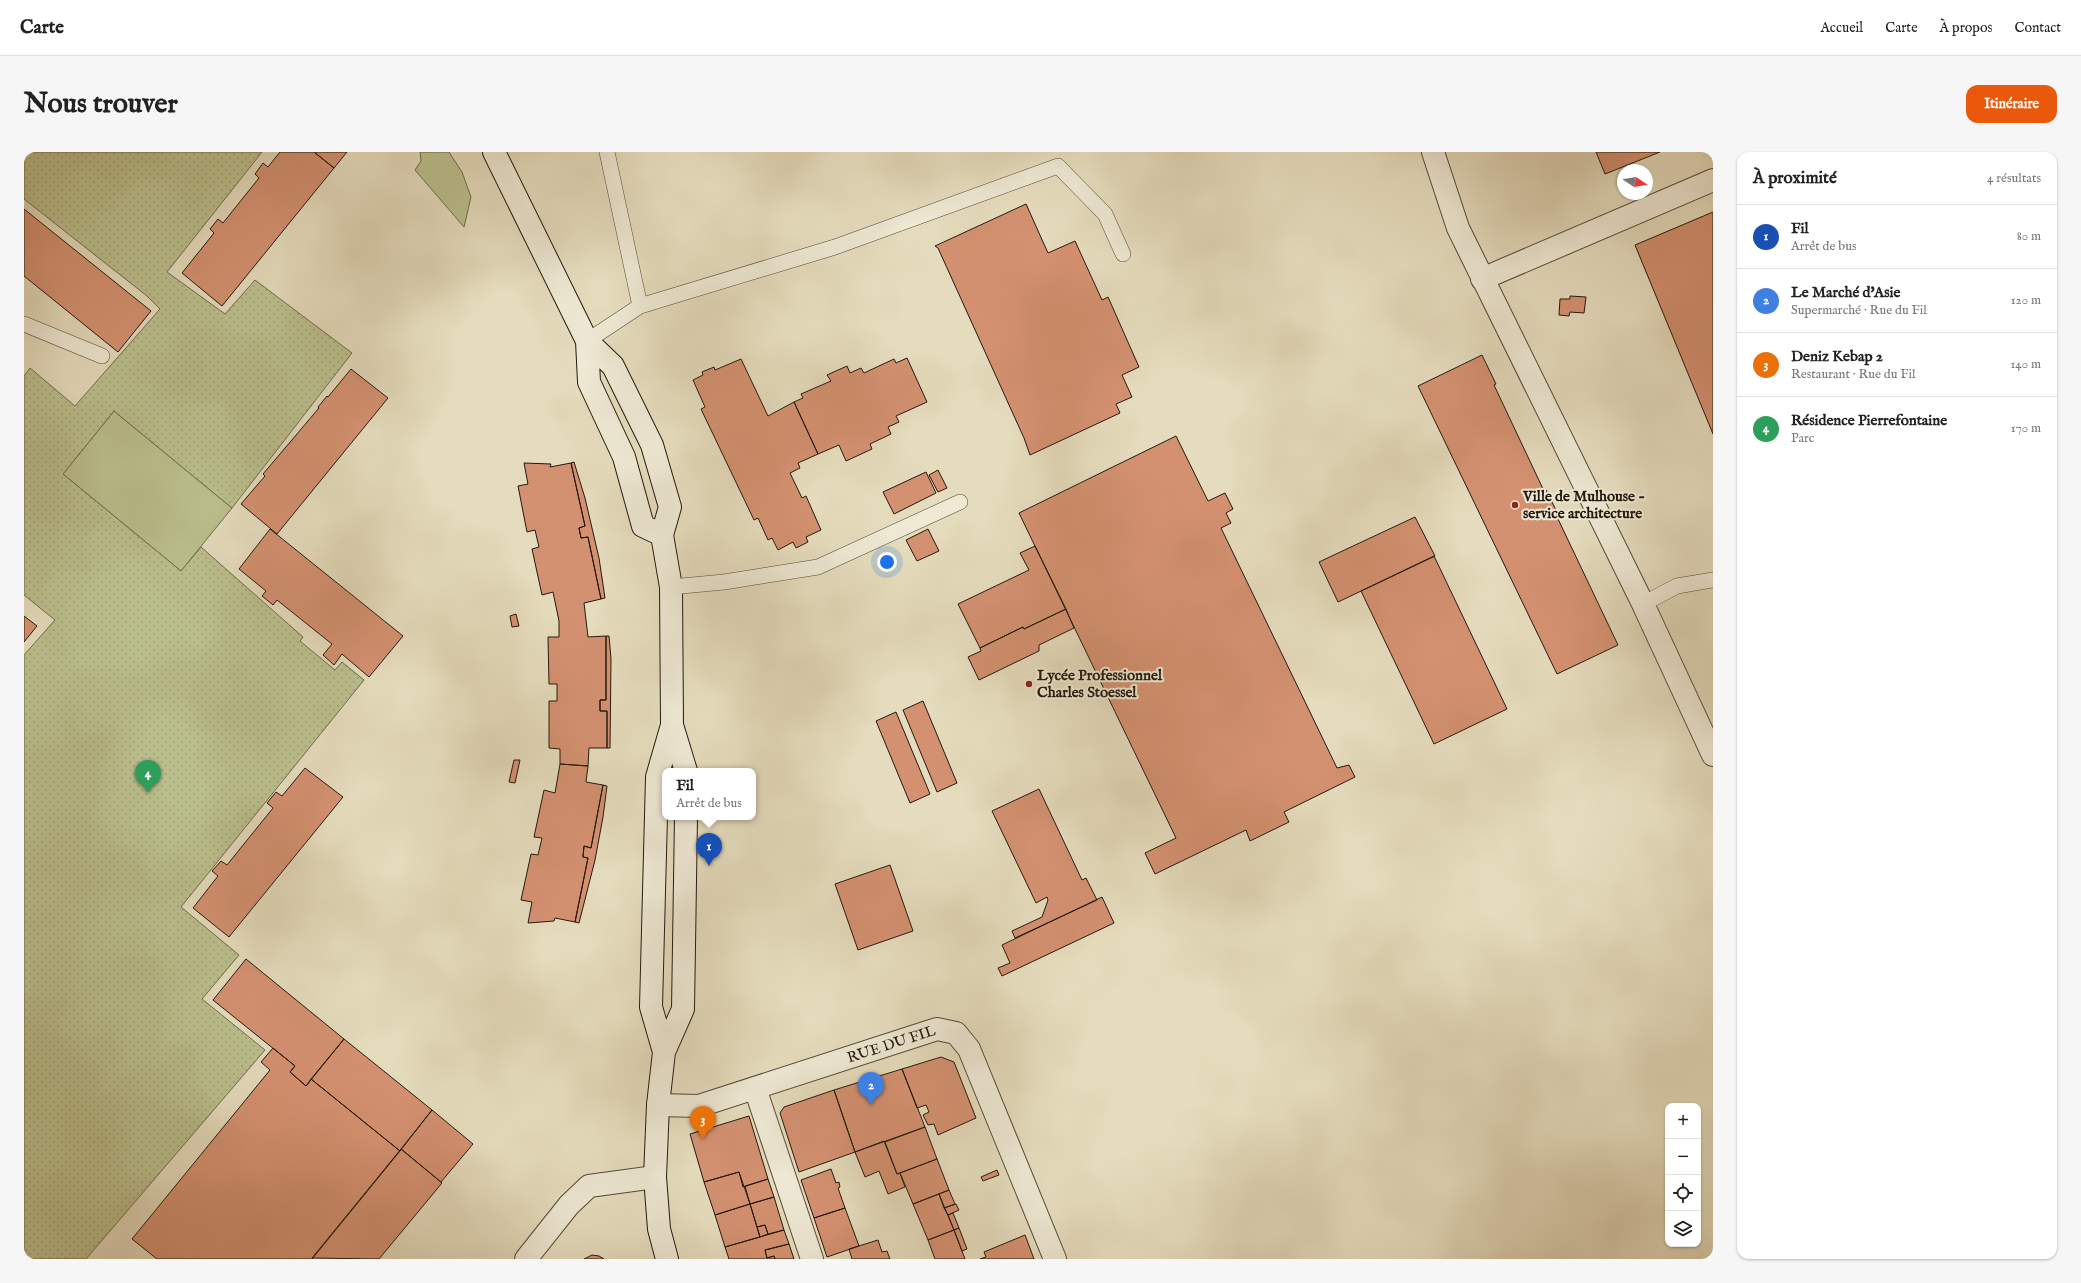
<!DOCTYPE html>
<html lang="fr">
<meta charset="utf-8">
<style>
body{margin:0;font-family:"IM FELL English",serif;background:#f6f6f6;color:#222}
.controls{position:absolute;right:12px;bottom:12px;display:grid;overflow:hidden;border-radius:8px;box-shadow:0 1px 3px #0004}
.controls button{width:36px;height:36px;display:grid;place-items:center;padding:0;border:0;border-bottom:1px solid #e0e0e0;background:#fff;color:#222;font:20px sans-serif}
.compass{position:absolute;left:1593px;top:12px;width:36px;height:36px;border-radius:50%;background:#fff;box-shadow:0 1px 3px #0004;rotate:102deg}
.you{position:absolute;left:863px;top:410px;width:14px;height:14px;margin:-10px;border:3px solid #fff;border-radius:50%;background:#1a73e8;box-shadow:0 0 0 6px #1a73e833}
.badge{display:grid;place-items:center;width:26px;height:26px;border-radius:50%;background:#ea580c;color:#fff;font-size:13px;font-weight:700}
.pin{position:absolute;translate:-50% -33px;filter:drop-shadow(0 1px 2px #0008)}
.pin::after{content:'';position:absolute;top:21px;width:14px;height:12px;background:inherit;clip-path:polygon(0 0,100% 0,50% 100%)}
.popup{position:absolute;left:638px;top:616px;width:94px;height:52px;box-sizing:border-box;display:grid;place-content:center;border-radius:8px;background:#fff;filter:drop-shadow(0 1px 3px #0005);font-size:13px;white-space:nowrap;color:#767676}
.popup b{font-size:15px;color:#222}
.popup::after{content:'';position:absolute;left:50%;top:100%;margin-left:-8px;border:8px solid transparent;border-top-color:#fff}
.list{margin:0;padding:0;list-style:none}
h2{display:flex;justify-content:space-between;align-items:center;height:52px;margin:0;padding:0 16px;font-size:17px}
h2 small{font-size:13px;font-weight:400;color:#767676}
.list li{display:grid;grid-template-columns:26px 1fr auto;gap:12px;align-items:center;box-sizing:border-box;height:64px;padding:0 16px;border-top:1px solid #e0e0e0}
.list b{display:block;font-size:15px;white-space:nowrap}
.list p{margin:0;font-size:13px;white-space:nowrap;color:#767676}
.list em{font-size:13px;font-style:normal;color:#767676}
.icon{flex:none;width:22px;height:22px;fill:none;stroke:currentColor;stroke-width:2;stroke-linecap:round;stroke-linejoin:round}
.map{position:relative;flex:none;width:1689px;height:1107px;overflow:hidden;border-radius:12px}
header{display:flex;align-items:center;gap:24px;box-sizing:border-box;height:56px;padding:0 20px;background:#fff;border-bottom:1px solid #e0e0e0}
header strong{font-size:19px}
nav{display:flex;gap:22px;margin-inline-start:auto;font-size:14px}
.intro{display:flex;align-items:center;justify-content:space-between;box-sizing:border-box;height:96px;padding:0 24px}
h1{margin:0;font-size:28px}
.button{padding:10px 18px;border-radius:12px;background:#ea580c;color:#fff;font-size:14px;font-weight:700}
main{display:flex;gap:24px;padding:0 24px}
aside{flex:1;background:#fff;border-radius:12px;box-shadow:0 1px 3px #0004}
.map>svg:first-child{display:block}
.grass{fill:#bbbf8d;stroke:#6f6c4d}
.garden{fill:url(#garden-dots);stroke:#6f6c4d}
.building{fill:#d49171;stroke:#23190d}
.lines{fill:none;stroke-linecap:round;stroke-linejoin:round}
.lane-casing{stroke:#544a39;stroke-width:16}
.street-casing{stroke:#544a39;stroke-width:24}
.secondary-casing{stroke:#23190d;stroke-width:24}
.lane{stroke:#eee8d4;stroke-width:15}
.street{stroke:#eee8d4;stroke-width:22}
.secondary{stroke:#eee8d4;stroke-width:22}
.poi-dot{fill:#8f2418;stroke:#eee8d4;stroke-width:1.5}
.labels{text-anchor:middle;stroke-width:4;stroke-linejoin:round;paint-order:stroke}
.poi-label{font-size:15px;font-weight:bold;fill:#23190d;stroke:#eee8d4;text-anchor:start}
.street-label{font-size:15px;fill:#23190d;stroke:#eee8d4}
</style>
<header>
<strong>Carte</strong>
<nav><a>Accueil</a><a>Carte</a><a>À propos</a><a>Contact</a></nav>
</header>
<div class="intro"><h1>Nous trouver</h1><a class="button">Itinéraire</a></div>
<main>
<div class="map">
<svg width="1689" height="1107" viewBox="0 0 1689 1107">
<defs>
<pattern id="garden-dots" width="8" height="8" patternUnits="userSpaceOnUse"><rect width="8" height="8" fill="#bbbf8d"/><path d="M2 2h.1M6 6h.1" fill="none" stroke="#a0a478" stroke-width="1.8" stroke-linecap="round"/></pattern>
</defs>
<rect width="100%" height="100%" fill="#e5dcbd"/>
<filter id="stains"><feTurbulence type="fractalNoise" baseFrequency=".005" numOctaves="4"/><feColorMatrix values="0 0 0 0 .2 0 0 0 0 .09 0 0 0 0 .02 0 0 0 .5 -.17"/></filter>
<radialGradient id="worn" r=".72"><stop offset=".6" stop-color="#630" stop-opacity="0"/><stop offset="1" stop-color="#630" stop-opacity=".3"/></radialGradient>
<path class="grass" d="M396,0H425L438,20L447,45L440,75L391,18L397,9Z
M90,259L208,356L157,419L39,322Z"/>
<path class="garden" d="M0,0H238L143,120L201,162L231,128L328,201L208,356L90,259L39,322L157,419L177,395L279,485L276,489L311,518L318,510L340,528L157,755L215,803L178,847L241,898L62,1107H0V503L31,468L0,443V224L6,216L51,254L136,157L123,144L0,47Z"/>
<path class="building" d="M256,0H290L310,16L198,154L158,121L190,81L186,77L194,67L199,71L235,26L231,22L239,11L244,15Z
M290,0H323L310,16Z
M1572,0H1636L1581,22Z
M1002,52L1024,101L1051,89L1078,148L1084,145L1115,215L1098,223L1108,245L1092,252L1096,261L1006,303L1000,286L914,96L911,94Z
M0,57L127,159L94,200L0,124Z
M1689,60V282L1611,93Z
M1546,144L1562,145L1560,161L1546,160L1545,164L1535,163L1536,147H1546Z
M1458,203L1472,232L1470,233L1520,339L1522,338L1536,366L1534,367L1594,493L1533,522L1394,234Z
M883,206L903,250L872,264L875,270L864,275L867,282L846,292L848,297L822,309L815,293L794,302L770,250L779,246L777,242L807,229L803,223L823,214L826,221L837,216L840,221L870,207L872,211Z
M717,207L744,264L770,250L794,302L774,311L776,316L766,321L778,346L782,344L797,378L782,385L784,390L772,396L769,390L754,398L748,386L744,388L734,366L730,368L677,257L681,255L669,228L679,223L678,220L690,215L691,218Z
M327,217L364,246L253,382L217,352L241,324L239,322L295,256L294,255L303,244L304,245Z
M1152,284L1184,349L1201,341L1209,357L1202,361L1207,371L1197,376L1313,616L1325,613L1331,625L1260,660L1265,670L1226,689L1222,678L1131,722L1121,701L1152,686L995,361Z
M550,310L561,346L575,406L581,446L577,447L564,385L557,386L555,376L561,374L547,311Z
M500,311L527,312L526,315L547,311L561,374L555,376L557,386L564,385L577,447L560,451L564,485L582,484V548H576V559H583V596H565L564,614L536,612V597L525,596V549H533V532H525L524,485H535V469L529,440L518,443L508,397L515,395L511,378L503,380L494,334L504,332Z
M914,318L923,336L914,340L905,323Z
M902,320L912,341L870,362L859,340Z
M1391,365L1411,404L1314,450L1295,410Z
M246,377L379,484L345,525L318,502L310,513L299,503L308,492L253,448L249,453L238,444L242,439L215,417Z
M904,377L915,399L893,409L882,388Z
M1011,394L1042,457L1000,477L999,475L956,496L934,452L1005,418L996,401Z
M1410,404L1483,557L1410,592L1337,439Z
M1042,457L1050,476L1015,493V499L955,528L944,505L957,499L956,496L999,475L1000,477Z
M492,462L495,474L488,475L486,464Z
M0,464L13,474L0,490Z
M582,484H585L587,507L586,596H583V559H576V548H582Z
M899,549L933,631L913,640L879,558Z
M872,560L906,642L886,651L852,569Z
M490,608H496L491,631L485,630Z
M536,612L564,614L562,630L579,633L567,696L560,694L559,705L564,706L551,770L531,766L530,769L504,771L508,750L497,748L507,702L514,703L518,686L510,685L520,638L531,641Z
M281,616L319,645L205,785L169,756L194,724L188,719L197,709L203,713L249,656L243,651L252,640L258,644Z
M579,633L583,634L579,665L571,708L555,771L551,770L564,706L559,705L560,694L567,696Z
M1015,637L1058,728L1062,726L1073,748L991,786L988,779L1018,765L1024,748L1023,745L1012,751L968,659Z
M866,713L889,779L834,798L811,732Z
M1078,745L1090,771L978,824L974,816L986,811L978,793Z
M222,807L320,887L282,934L266,920L271,914L189,848Z
M320,887L408,958L376,999L287,927Z
M249,896L271,914L266,920L282,934L287,927L376,999L288,1107H133L108,1087L246,918L237,910Z
M917,905L930,910L952,966L914,983L910,972L904,973L899,963L905,960L902,953L893,956L878,917Z
M878,917L901,975L831,1000L810,938Z
M810,938L831,1000L775,1020L756,961L760,955Z
M408,958L449,992L417,1030L377,997Z
M725,964L744,1027L719,1035L715,1020L680,1030L666,982Z
M901,975L913,1007L873,1022L861,990Z
M860,989L873,1022L876,1021L881,1035L864,1042L855,1019L841,1025L831,1000Z
M377,997L418,1031L355,1107L288,1106Z
M913,1007L925,1038L889,1052L876,1021Z
M807,1017L812,1031L815,1030L816,1035L814,1036L821,1056L790,1066L777,1028Z
M973,1018L975,1023L959,1029L957,1025Z
M715,1020L726,1052L691,1063L680,1030Z
M744,1027L750,1045L726,1052L721,1034Z
M925,1038L931,1052L920,1056L915,1042Z
M915,1042L930,1078L904,1088L889,1052Z
M750,1045L760,1078L744,1082L741,1073L733,1075L726,1052Z
M726,1052L736,1085L701,1095L691,1063Z
M932,1052L935,1058L924,1063L920,1056Z
M821,1056L835,1094L803,1105L790,1066Z
M929,1061L935,1076L930,1078L924,1063Z
M741,1073L744,1082L736,1085L733,1075Z
M935,1076L943,1097L938,1099L930,1078Z
M760,1078L765,1092L741,1098L743,1106L750,1104L751,1107H705L701,1095Z
M930,1078L941,1107H911L904,1088Z
M1001,1083L1010,1107H956L962,1105L960,1100Z
M854,1088L858,1100L863,1099L866,1107H828L825,1097Z
M765,1092L770,1107H751L750,1104L743,1106L741,1098Z
M568,1103L575,1104L580,1107H560Z"/>
<g class="lines">
<defs>
<path id="lane" d="M616,154L811,95L1034,14L1081,62L1099,102
M0,172L78,204
M563,189L616,154L583,0
M647,435L700,430L794,415L936,350
M1619,452L1653,434L1689,428"/>
<g id="street">
<path d="M1409,0L1434,76L1619,452L1689,603"/>
<path d="M1458,127L1689,28"/>
<path d="M731,936L788,1107"/>
<path id="s1" d="M634,953L675,954L913,877L932,881L945,897L1031,1107"/>
<path d="M502,1107L545,1053L565,1034L631,1025"/>
</g>
<path id="secondary" d="M470,0L563,189L589,214L628,293L646,355L638,383L647,435L648,573L633,625L627,855L640,900
M563,189L565,230L600,305L619,374L638,383
M648,573L662,619
M643,1107L635,1077L631,1025L634,953L640,900L659,857L662,665"/>
</defs>
<use href="#lane" class="lane-casing"/>
<use href="#street" class="street-casing"/>
<use href="#secondary" class="secondary-casing"/>
<use href="#lane" class="lane"/>
<use href="#street" class="street"/>
<use href="#secondary" class="secondary"/>
</g>
<g class="poi-dot">
<circle cx="1491" cy="353" r="4"/>
<circle cx="1005" cy="532" r="4"/>
</g>
<g class="labels">
<g class="poi-label">
<text x="1499" y="349">Ville de Mulhouse -<tspan x="1499" dy="17">service architecture</tspan></text>
<text x="1013" y="528">Lycée Professionnel<tspan x="1013" dy="17">Charles Stoessel</tspan></text>
</g>
<g class="street-label">
<text dy="5" stroke="none"><textPath href="#s1" startOffset="243">RUE DU FIL</textPath></text>
</g>
</g>
<rect width="100%" height="100%" filter="url(#stains)"/>
<rect width="100%" height="100%" fill="url(#worn)"/>
</svg>
<div class="controls">
<button>+</button>
<button>−</button>
<button><svg class="icon" aria-label="locate" viewBox="0 0 24 24"><circle cx="12" cy="12" r="6"/><path d="M12 2v4M12 18v4M2 12h4M18 12h4"/></svg></button>
<button><svg class="icon" aria-label="layers" viewBox="0 0 24 24"><path d="M12 4l9 5-9 5-9-5zM3 14l9 5 9-5"/></svg></button>
</div>
<svg class="compass" viewBox="-18 -18 36 36"><path d="M0-13l5 13h-10z" fill="#e53935"/><path d="M0 13l5-13h-10z" fill="#767676"/></svg>
<div class="you"></div>
<div class="pin badge" style="left:685px;top:714px;background:#1a4fb4">1</div>
<div class="popup"><b>Fil</b>Arrêt de bus</div>
<div class="pin badge" style="left:847px;top:953px;background:#3f7fe0">2</div>
<div class="pin badge" style="left:679px;top:987px;background:#e8710a">3</div>
<div class="pin badge" style="left:124px;top:641px;background:#2e9e5b">4</div>
</div>
<aside>
<h2>À proximité<small>4 résultats</small></h2>
<ul class="list">
<li><span class="badge" style="background:#1a4fb4">1</span><div><b>Fil</b><p>Arrêt de bus</p></div><em>80 m</em></li>
<li><span class="badge" style="background:#3f7fe0">2</span><div><b>Le Marché d'Asie</b><p>Supermarché · Rue du Fil</p></div><em>120 m</em></li>
<li><span class="badge" style="background:#e8710a">3</span><div><b>Deniz Kebap 2</b><p>Restaurant · Rue du Fil</p></div><em>140 m</em></li>
<li><span class="badge" style="background:#2e9e5b">4</span><div><b>Résidence Pierrefontaine</b><p>Parc</p></div><em>170 m</em></li>
</ul>
</aside>
</main>
